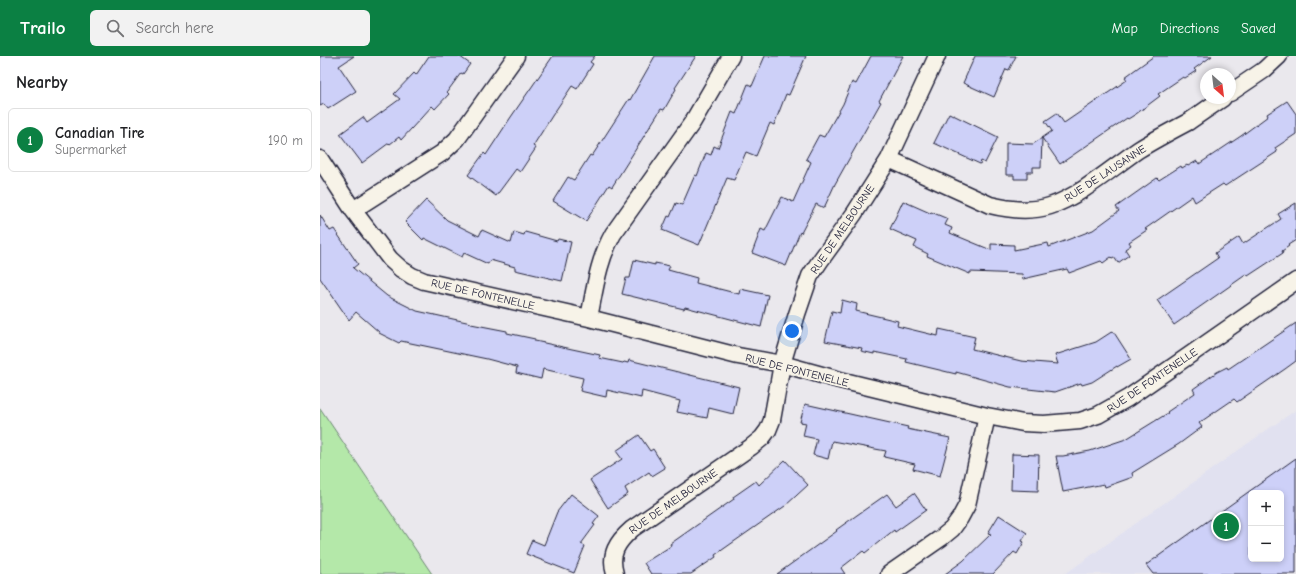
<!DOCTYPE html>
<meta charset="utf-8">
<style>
body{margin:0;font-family:"Comic Neue",sans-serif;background:#f2f2f2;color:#202124}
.controls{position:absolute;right:12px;bottom:12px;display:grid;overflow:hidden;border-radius:6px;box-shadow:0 2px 6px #0003}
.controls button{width:36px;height:36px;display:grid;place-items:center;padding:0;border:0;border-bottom:1px solid #e0e0e0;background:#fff;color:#202124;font:20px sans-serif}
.compass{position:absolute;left:880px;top:12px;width:36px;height:36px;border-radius:50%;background:#fff;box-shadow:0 2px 6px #0003;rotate:152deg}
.you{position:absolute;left:472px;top:275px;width:14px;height:14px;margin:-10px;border:3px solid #fff;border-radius:50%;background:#1a73e8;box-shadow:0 0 0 6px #1a73e833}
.badge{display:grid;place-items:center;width:26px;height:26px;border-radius:50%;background:#0b8043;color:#fff;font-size:13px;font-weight:700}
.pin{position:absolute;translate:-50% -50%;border:2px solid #fff;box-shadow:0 1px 4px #0006}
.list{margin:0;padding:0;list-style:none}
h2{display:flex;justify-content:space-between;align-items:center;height:52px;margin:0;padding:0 16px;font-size:17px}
h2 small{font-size:13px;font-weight:400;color:#757577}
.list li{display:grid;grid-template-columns:26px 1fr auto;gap:12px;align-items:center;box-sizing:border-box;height:64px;margin:0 8px 8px;padding:0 8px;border:1px solid #e0e0e0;border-radius:6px}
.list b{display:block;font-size:15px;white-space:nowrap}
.list p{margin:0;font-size:13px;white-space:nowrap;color:#757577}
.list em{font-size:13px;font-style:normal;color:#757577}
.icon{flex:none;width:22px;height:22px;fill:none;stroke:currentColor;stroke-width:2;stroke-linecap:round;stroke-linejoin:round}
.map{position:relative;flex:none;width:976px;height:518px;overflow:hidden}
header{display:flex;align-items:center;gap:24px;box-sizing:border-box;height:56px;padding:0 20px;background:#0b8043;color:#fff}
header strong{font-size:19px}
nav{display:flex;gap:22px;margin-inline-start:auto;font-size:14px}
.search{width:280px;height:36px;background:#f2f2f2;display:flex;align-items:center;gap:10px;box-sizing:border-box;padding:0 14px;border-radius:6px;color:#757577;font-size:15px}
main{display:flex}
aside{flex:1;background:#fff}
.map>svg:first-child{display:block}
.built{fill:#e1e1f0;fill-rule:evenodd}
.green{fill:#b4e8a9;stroke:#6b8572}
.building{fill:#cdd0f8;stroke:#22223b;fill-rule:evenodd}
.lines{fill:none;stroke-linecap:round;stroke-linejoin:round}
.minor-casing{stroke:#22223b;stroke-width:19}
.minor{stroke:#f7f3e8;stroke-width:16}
.labels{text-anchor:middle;stroke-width:4;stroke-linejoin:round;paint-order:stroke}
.street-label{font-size:11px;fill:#22223b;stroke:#f7f3e8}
</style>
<header>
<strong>Trailo</strong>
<div class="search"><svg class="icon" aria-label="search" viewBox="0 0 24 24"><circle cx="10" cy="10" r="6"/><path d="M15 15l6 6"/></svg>Search here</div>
<nav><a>Map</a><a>Directions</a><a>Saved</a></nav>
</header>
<main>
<aside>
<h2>Nearby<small></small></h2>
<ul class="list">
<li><span class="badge">1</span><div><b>Canadian Tire</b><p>Supermarket</p></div><em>190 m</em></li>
</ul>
</aside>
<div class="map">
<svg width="976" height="518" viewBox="0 0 976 518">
<rect width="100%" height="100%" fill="#eae8ed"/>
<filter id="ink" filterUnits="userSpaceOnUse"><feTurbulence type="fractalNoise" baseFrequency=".025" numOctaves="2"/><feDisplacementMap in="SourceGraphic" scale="8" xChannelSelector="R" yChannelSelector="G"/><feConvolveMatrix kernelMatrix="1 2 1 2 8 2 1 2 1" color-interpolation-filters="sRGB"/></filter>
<g filter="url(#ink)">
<path class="built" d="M976,354V518H745L934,383ZM931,437H961V503H931Z"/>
<path class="green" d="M0,352L112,518H0Z"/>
<path class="building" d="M0,0H34L19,10L36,35L8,53L4,48L0,50Z
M109,0H139L150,8L143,18L141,17L127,36L129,38L115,53L112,50L81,84L79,81L70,88L69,87L42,107L20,78L43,61L47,67L80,43L74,38L94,17L96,19Z
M233,0H275L270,6L273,8L257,33L252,30L232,60L213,90L216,92L200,116L196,113L176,140L148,119L164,97L166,99L191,61Z
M335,0H376L355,32L356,33L344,54L341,53L292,131L289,129L266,165L233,145L248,121L254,124L270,99L272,100L309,43L310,44Z
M445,0H486L469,39L466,38L454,69L450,67L436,100L426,96L414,124L407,122L379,189L342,174L348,160L350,161L356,147L362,149L375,119L377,120L386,97L391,99L394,90L398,92L412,56L416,58L428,28L432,30Z
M551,0H583L559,45L561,46L515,128L504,152L496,148L481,177L480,176L466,210L432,197L441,173L445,175L462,141L473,146L491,106L486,103L499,79L504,81L523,48L532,26L536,28Z
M655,0H696L689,14L686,13L674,41L643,27Z
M834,0H892L874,13L876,15L865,22L863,21L838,38L840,40L816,58L808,63L807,62L740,108L722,82L732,75L725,65L737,57L744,67L807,24L805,21Z
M967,45L976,58V78L955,92L957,96L905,130L903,128L875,146L872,140L825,173L827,174L809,186L811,189L805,193L809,199L798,207L794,201L792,202L791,201L783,207L781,205L749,217L747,213L703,223L702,218L650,216V218L607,200L608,198L594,191L597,185L570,173L583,145L610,157L611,156L628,163L625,169L632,172L630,177L671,194V188L694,189V194L728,187L729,191L773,174L799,155L796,151L837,122L839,124L861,110L862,112L867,109L868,110L877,105L879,108L921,80L948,60L947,58Z
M629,57L678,81L665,107L661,105L660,108L614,87Z
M722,82L721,111H713V116H707V123H694V119H686V87L713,88Z
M106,144L127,164L159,180L162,174L191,187L194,176L204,179L205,176L237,185L238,183L251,186L242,225L195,214V211L170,204L168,208L144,197L142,201L104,182L103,184L85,166Z
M976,147V184L968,189L969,190L962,195L963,197L928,220L927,218L854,269L837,244L898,202L895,197L919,181L923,188L961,163L958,158Z
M0,159L10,175L14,173L38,208L33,212L67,240L97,255L151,267V268L187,275V277L215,283V285L280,299L279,302L303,307L304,306L308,307L309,304L419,331L413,358L389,352L387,362L357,356L360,345L322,335L321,342L287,334L286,341L260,335L263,322L223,313L221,323L196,317L197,311L167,303L81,285L79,287L59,277V276L36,256L29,264L0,222Z
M314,204L335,209V207L350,210L348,214L377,222L376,227L419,238L420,233L448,239L441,271L365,251L364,253L302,238L306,222H310Z
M522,244L537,248L536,255L578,265L577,270L618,280L619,273L655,281L652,293L701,305L738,308L735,299L776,286L793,275L811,303L797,311V310L772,326L762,329L761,327L735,336L690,331L636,316V318L586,306L587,303L554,296V298L541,295L542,292L505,285L512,255L520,257Z
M976,267V305L965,313L917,346L914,343L879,367L882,371L859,388L812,417L813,421L785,431L784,428L743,436L736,400H743L770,395L806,383L848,357L847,356L875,337L873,333L897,316L907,311L908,313Z
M485,348L588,371L587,373L630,382L620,420L593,413L595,408L564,401L566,395L512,385L508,403L493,399L497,383L483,380L486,367L480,366Z
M319,379L330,395L333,393L345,412L332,420L329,416L305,432L308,438L288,452L270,424L302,403L296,395Z
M692,398L719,399L718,435L691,434Z
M976,402V518H833L826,509ZM931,437H961V503H931Z
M465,404L488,429L465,450L395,499L396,501L371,518H331L324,507L351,490L350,488L414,443L413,441L436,425L439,429Z
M594,437L606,454L575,476L574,474L545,497L543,495L521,512L525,518H457L517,475L516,474L537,459L567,438L576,450Z
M251,438L279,460L273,468L275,469L261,488L265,490L254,517L206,498L212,484L224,489L237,456Z
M679,459L707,477L702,485L704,486L697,498L694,496L673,518H625L643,505L671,478L668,477Z"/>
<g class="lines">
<defs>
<path id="minor" d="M910,37L944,14L959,0
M0,103L33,154L70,203L81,213L92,220L104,225L269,262L418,300L462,308L520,324L667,360L703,367L724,368L760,365L778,359L808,342L976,225
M569,103L670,149C690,154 711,156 730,150C760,140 792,112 818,94C834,84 851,75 868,66C880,58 891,50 903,42
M33,154L122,97L137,83L196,0
M269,262C275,232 278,205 293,178L372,67L411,0
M295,518C289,498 297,486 312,473L431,391L442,382L448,374L452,364L462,308L477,258L490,220L500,205L534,158L569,103L617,0
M569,518L621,482L632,473L640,462L647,449L667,360"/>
</defs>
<use href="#minor" class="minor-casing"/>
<use href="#minor" class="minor"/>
</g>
</g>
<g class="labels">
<g class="street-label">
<text transform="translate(785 117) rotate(-33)" y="4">RUE DE LAUSANNE</text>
<text transform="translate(522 173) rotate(-56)" y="4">RUE DE MELBOURNE</text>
<text transform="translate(163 238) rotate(13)" y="4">RUE DE FONTENELLE</text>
<text transform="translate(477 314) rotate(14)" y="4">RUE DE FONTENELLE</text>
<text transform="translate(832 324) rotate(-34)" y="4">RUE DE FONTENELLE</text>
<text transform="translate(353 445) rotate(-35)" y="4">RUE DE MELBOURNE</text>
</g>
</g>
</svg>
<div class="controls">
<button>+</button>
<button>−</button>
</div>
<svg class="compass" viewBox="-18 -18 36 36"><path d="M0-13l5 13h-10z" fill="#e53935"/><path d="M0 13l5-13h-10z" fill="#757577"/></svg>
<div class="you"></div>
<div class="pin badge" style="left:906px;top:470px">1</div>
</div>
</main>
